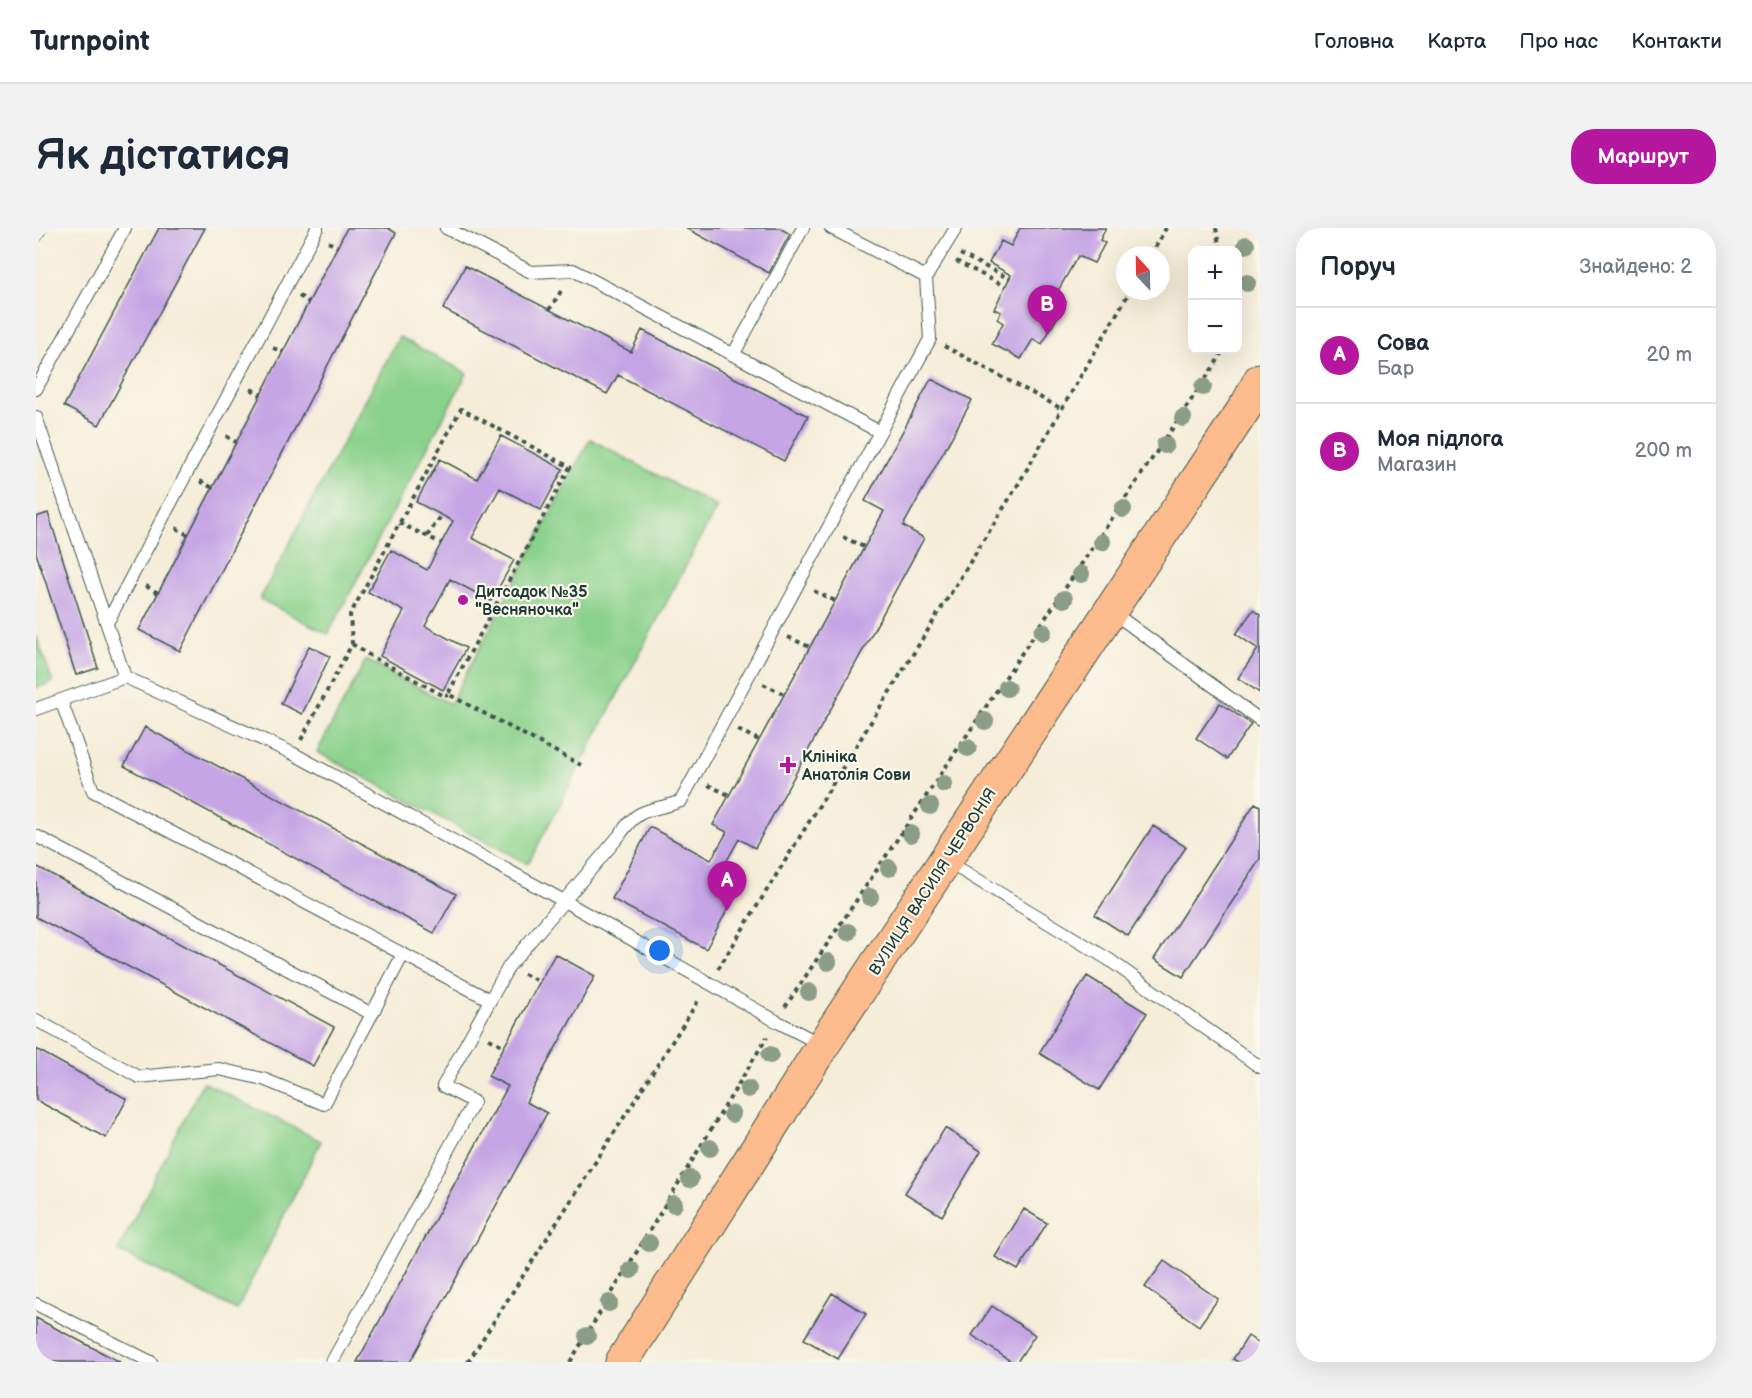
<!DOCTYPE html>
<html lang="uk">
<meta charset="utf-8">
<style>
body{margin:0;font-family:"Balsamiq Sans",sans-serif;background:#f2f2f3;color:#1f2937}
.controls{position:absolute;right:18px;top:18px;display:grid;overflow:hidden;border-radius:12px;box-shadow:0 6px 24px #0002}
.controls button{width:54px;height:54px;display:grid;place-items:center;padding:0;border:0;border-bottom:2px solid #e0e1e3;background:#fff;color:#1f2937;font:30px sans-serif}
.compass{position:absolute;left:1080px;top:18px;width:54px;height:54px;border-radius:50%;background:#fff;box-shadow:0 6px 24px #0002;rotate:338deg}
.you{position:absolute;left:624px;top:723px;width:21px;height:21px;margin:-15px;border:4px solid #fff;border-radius:50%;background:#1a73e8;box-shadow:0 0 0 9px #1a73e833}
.badge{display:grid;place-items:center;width:39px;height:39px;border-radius:50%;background:#b5179e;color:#fff;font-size:20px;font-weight:700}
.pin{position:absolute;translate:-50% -50px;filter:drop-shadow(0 2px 3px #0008)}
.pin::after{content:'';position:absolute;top:32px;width:21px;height:18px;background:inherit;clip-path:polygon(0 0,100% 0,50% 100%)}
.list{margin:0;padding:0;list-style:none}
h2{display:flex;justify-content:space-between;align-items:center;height:78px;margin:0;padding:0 24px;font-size:26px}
h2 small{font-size:20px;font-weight:400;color:#747a83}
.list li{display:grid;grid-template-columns:39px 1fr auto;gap:18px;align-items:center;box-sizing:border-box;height:96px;padding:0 24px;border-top:2px solid #e0e1e3}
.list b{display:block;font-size:22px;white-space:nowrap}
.list p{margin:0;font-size:20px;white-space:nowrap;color:#747a83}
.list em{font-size:20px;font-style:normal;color:#747a83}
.map{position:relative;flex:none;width:1224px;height:1134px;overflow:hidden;border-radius:24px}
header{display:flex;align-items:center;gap:36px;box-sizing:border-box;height:84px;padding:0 30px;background:#fff;border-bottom:2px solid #e0e1e3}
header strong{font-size:28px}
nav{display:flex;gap:33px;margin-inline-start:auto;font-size:21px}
.intro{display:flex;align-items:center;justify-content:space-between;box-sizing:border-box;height:144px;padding:0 36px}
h1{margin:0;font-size:42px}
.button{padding:15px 27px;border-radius:24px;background:#b5179e;color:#fff;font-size:21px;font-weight:700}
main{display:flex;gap:36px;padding:0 36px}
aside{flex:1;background:#fff;border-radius:24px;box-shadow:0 6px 24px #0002}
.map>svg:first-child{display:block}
.green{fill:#8ad18b;stroke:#548760;stroke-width:1.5}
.building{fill:#c5a5e5}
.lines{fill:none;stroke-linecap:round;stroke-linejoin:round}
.lane-casing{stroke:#3f574d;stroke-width:14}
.primary-casing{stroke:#3f574d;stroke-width:35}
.path{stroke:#3f574d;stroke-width:4;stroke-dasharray:4.5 4.5;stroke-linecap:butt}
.lane{stroke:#fff;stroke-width:12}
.primary{stroke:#fbbb8c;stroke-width:33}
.tree{fill:#8b9d87}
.poi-dot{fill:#b5179e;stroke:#fbf7ec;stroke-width:2}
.labels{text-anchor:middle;stroke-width:4.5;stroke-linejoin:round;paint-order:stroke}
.poi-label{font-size:16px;font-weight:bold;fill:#1f3d34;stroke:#fbf7ec;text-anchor:start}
.street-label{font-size:16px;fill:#1f3d34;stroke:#fbf7ec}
</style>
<header>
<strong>Turnpoint</strong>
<nav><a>Головна</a><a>Карта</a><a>Про нас</a><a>Контакти</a></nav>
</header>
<div class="intro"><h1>Як дістатися</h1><a class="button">Маршрут</a></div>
<main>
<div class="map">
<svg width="1224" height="1134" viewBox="0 0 1224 1134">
<rect width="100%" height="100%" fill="#fbf7ec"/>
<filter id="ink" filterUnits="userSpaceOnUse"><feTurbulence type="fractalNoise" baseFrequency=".0167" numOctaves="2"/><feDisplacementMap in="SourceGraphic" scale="12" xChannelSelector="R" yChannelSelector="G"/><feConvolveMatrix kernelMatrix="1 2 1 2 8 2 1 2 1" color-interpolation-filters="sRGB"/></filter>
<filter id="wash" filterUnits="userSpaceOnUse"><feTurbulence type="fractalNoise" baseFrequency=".008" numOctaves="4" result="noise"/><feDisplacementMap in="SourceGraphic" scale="24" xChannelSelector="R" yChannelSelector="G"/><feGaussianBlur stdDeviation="1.35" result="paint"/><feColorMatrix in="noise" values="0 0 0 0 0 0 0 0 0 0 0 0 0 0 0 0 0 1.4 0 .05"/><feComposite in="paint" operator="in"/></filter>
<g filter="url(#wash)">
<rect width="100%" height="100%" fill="#f5edd8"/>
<path class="green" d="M363,109L431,145L292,406L224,371Z
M554,211L681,279L492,636L281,524L330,432L414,476Z
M0,408L17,454L0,460Z
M167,854L285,913L201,1082L82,1023Z"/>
<g id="blocks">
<path class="building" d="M123,0H169L63,197L28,178Z
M311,0H352L360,5L144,423L103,402Z
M650,0H744L754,6L733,45Z
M984,0H1070L1064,12L1069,15L1058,35L1042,28L1019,68L1030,74L1006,116L997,111L985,131L956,116L967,95L961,91L965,84L958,81L975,47L953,35L965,13L975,18Z
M429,38L595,124L606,102L772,188L748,233L582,147L571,166L407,81Z
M895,151L936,172L867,298L888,310L719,620L703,611L688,638L709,649L670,721L576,671L614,599L675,632L691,604L677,597L848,283L829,273Z
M465,208L527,241L505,282L464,260L436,310L478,332L455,373L414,351L389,398L430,420L407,462L344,428L368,383L332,364L355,322L391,342L417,293L380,274L404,231L441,251Z
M12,285L62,440L40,447L0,325V289Z
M1217,382L1224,387V465L1202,450L1222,421L1200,406Z
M273,418L294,428L266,486L245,476Z
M1184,475L1215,496L1191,531L1160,510Z
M109,499L420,666L398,705L88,538Z
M1219,575L1224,578V631L1147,749L1118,731Z
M1117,598L1150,619L1092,708L1059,687Z
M0,638L298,799L277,838L0,689Z
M519,726L559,748L490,874L511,885L374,1134H321L472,858L452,848Z
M1051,748L1111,785L1063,862L1003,825Z
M0,821L91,871L70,910L0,872Z
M909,900L945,923L906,988L869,965Z
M988,981L1011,995L982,1042L959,1029Z
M1128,1033L1182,1071L1163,1098L1109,1059Z
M796,1065L830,1086L802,1131L768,1111Z
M956,1078L999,1107L981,1134H976L936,1107Z
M0,1090L84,1134H0Z
M1212,1108L1224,1116V1134H1202L1197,1131Z"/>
</g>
</g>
<g filter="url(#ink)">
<use href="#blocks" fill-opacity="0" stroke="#3f574d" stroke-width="1.5"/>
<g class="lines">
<defs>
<path id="lane" d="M410,0L495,44L537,42L844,204
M0,8L4,0
M890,49L920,0
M697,127L767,0
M0,161L89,0
M0,189L89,449
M1075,383L1224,492
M71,395L281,0
M25,472L57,563L454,772
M0,481L89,449L256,525L528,673L740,793L786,817
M0,608L336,786L367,726
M909,632L1072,731L1224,839
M0,792L103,849L183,841L227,851L288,876L336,786
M0,1076L115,1134
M296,1134L438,874L407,858L473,738L583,608C604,576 614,585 645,573L894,111L890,49L795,0"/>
<path id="primary" d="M586,1134L787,817L1212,175L1224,152"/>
</defs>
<use href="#lane" class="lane-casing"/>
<use href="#primary" class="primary-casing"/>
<path class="path" d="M1180,0L1184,22
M292,14L302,19
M924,26L974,51
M1115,27L1130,0
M920,33L970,59
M263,68L273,74
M513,82L527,60
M908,118L1026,181
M237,120L247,124
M215,161L225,167
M190,208L200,214
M164,253L177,260
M363,295L405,315
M140,300L152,307
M391,308L406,287
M807,309L828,319
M110,358L122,365
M778,363L799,373
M752,409L774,419
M316,416L333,427L410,469L412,466
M727,456L748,466
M702,502L723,512
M265,512L316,416L314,387L425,181L534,239L412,466L545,537
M672,557L693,567
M682,741L983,255L1094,63
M488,746L504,754
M749,779L1180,135L1187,122
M453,811L468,818
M432,1134L664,770
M534,1134L731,809"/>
<use href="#lane" class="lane"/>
<use href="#primary" class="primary"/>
</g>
<g class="tree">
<circle cx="1210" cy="17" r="9"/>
<circle cx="1211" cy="55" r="9"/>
<circle cx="1167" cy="159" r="9"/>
<circle cx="1147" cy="190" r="9"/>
<circle cx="1129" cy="217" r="9"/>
<circle cx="1087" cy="281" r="9"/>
<circle cx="1066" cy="314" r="9"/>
<circle cx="1045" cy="346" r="9"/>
<circle cx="1028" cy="371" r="9"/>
<circle cx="1007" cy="404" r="9"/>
<circle cx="971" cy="460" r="9"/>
<circle cx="949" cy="493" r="9"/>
<circle cx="932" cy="520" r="9"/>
<circle cx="908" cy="556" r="9"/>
<circle cx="894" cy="578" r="9"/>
<circle cx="875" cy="606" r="9"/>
<circle cx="853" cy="640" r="9"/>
<circle cx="834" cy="669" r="9"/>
<circle cx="812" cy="704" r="9"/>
<circle cx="792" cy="734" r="9"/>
<circle cx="773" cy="764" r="9"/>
<circle cx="734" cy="827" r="9"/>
<circle cx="712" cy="861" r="9"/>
<circle cx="696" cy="886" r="9"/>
<circle cx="674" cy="920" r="9"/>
<circle cx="654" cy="951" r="9"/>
<circle cx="638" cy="976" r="9"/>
<circle cx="613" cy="1015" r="9"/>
<circle cx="595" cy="1042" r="9"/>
<circle cx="573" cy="1075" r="9"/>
<circle cx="551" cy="1108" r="9"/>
</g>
</g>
<g class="poi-dot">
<circle cx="427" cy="372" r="6"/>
<path d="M749 528h6v6h6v6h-6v6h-6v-6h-6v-6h6z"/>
</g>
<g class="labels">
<g class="poi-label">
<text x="439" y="369">Дитсадок №35<tspan x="439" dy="18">"Весняночка"</tspan></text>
<text x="766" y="534">Клініка<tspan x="766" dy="18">Анатолія Сови</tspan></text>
</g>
<g class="street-label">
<text transform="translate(896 653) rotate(-57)" y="6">ВУЛИЦЯ ВАСИЛЯ ЧЕРВОНІЯ</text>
</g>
</g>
</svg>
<div class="controls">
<button>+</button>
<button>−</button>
</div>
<svg class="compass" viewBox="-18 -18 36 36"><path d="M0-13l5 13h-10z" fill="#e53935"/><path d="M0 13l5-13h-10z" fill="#747a83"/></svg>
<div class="you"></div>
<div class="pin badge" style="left:691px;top:683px">A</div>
<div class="pin badge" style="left:1011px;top:107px">B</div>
</div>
<aside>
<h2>Поруч<small>Знайдено: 2</small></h2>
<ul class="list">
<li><span class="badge">A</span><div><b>Сова</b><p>Бар</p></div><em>20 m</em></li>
<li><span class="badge">B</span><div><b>Моя підлога</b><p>Магазин</p></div><em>200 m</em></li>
</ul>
</aside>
</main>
